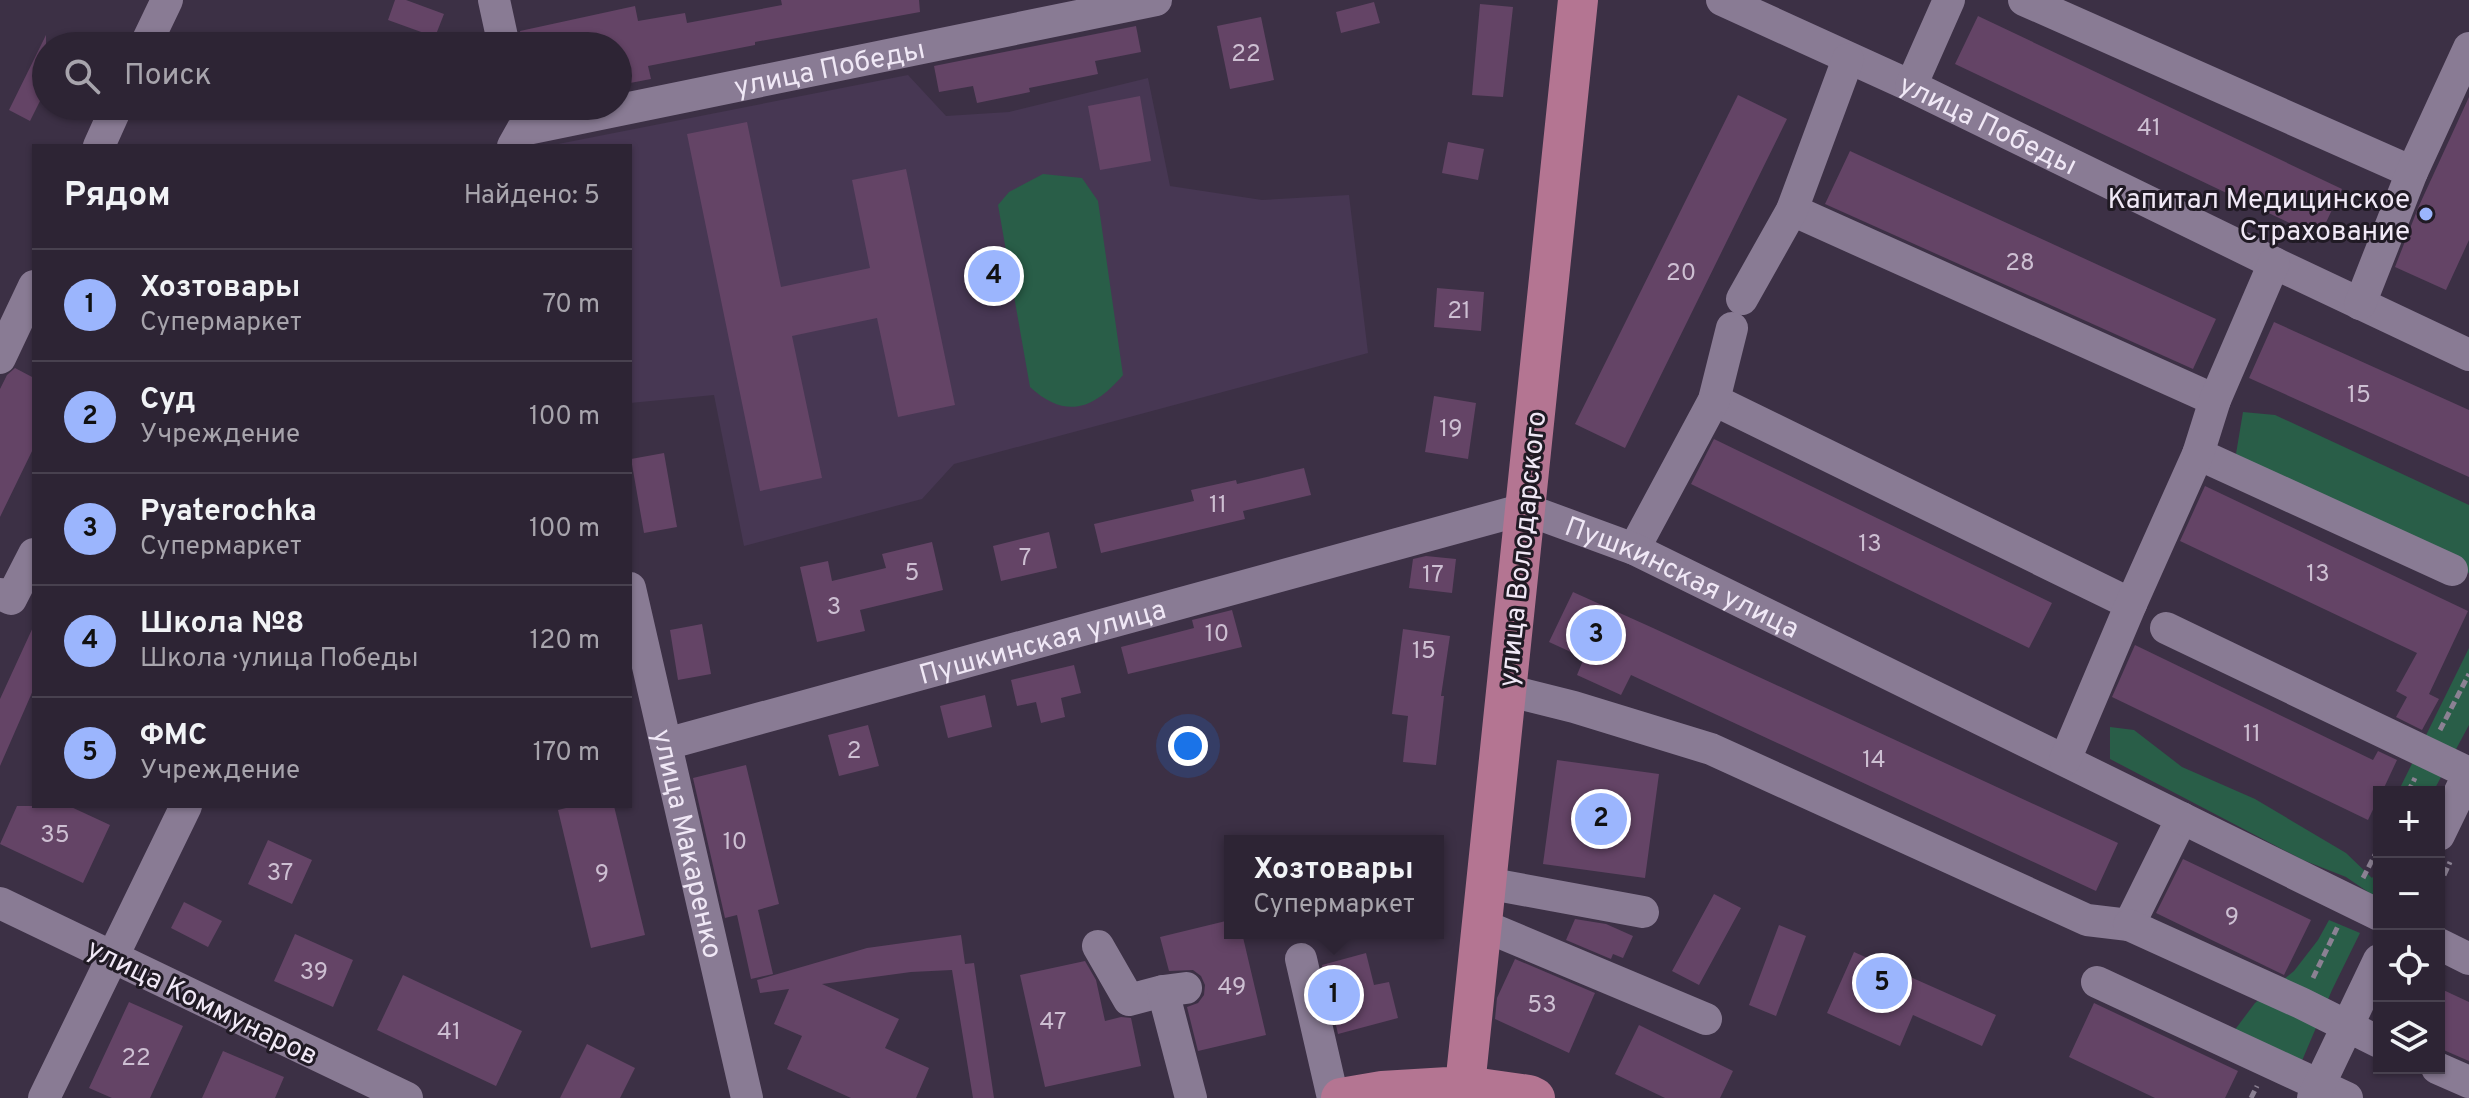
<!DOCTYPE html>
<html lang="ru">
<meta charset="utf-8">
<style>
body{margin:0;font-family:Overpass,sans-serif;background:#352c3c;color:#f1f3f6}
.controls{position:absolute;right:24px;bottom:24px;display:grid;overflow:hidden;border-radius:0px;box-shadow:0 2px 6px #0004}
.controls button{width:72px;height:72px;display:grid;place-items:center;padding:0;border:0;border-bottom:2px solid #48414f;background:#2d2434;color:#f1f3f6;font:40px sans-serif}
.you{position:absolute;left:1188px;top:746px;width:28px;height:28px;margin:-20px;border:6px solid #fff;border-radius:50%;background:#1a73e8;box-shadow:0 0 0 12px #1a73e833}
.badge{display:grid;place-items:center;width:52px;height:52px;border-radius:50%;background:#9bb5fd;color:#111;font-size:26px;font-weight:700}
.pin{position:absolute;translate:-50% -50%;border:4px solid #fff;box-shadow:0 2px 8px #0006}
.popup{position:absolute;left:1224px;top:835px;width:220px;height:104px;box-sizing:border-box;display:grid;place-content:center;border-radius:0px;background:#2d2434;filter:drop-shadow(0 2px 6px #0005);font-size:26px;white-space:nowrap;color:#a7a4ac}
.popup b{font-size:30px;color:#f1f3f6}
.popup::after{content:'';position:absolute;left:50%;top:100%;margin-left:-16px;border:16px solid transparent;border-top-color:#2d2434}
.list{margin:0;padding:0;list-style:none}
h2{display:flex;justify-content:space-between;align-items:center;height:104px;margin:0;padding:0 32px;font-size:34px}
h2 small{font-size:26px;font-weight:400;color:#a7a4ac}
.list li{display:grid;grid-template-columns:52px 1fr auto;gap:24px;align-items:center;box-sizing:border-box;height:112px;padding:0 32px;border-top:2px solid #48414f}
.list b{display:block;font-size:30px;white-space:nowrap}
.list p{margin:0;font-size:26px;white-space:nowrap;color:#a7a4ac}
.list em{font-size:26px;font-style:normal;color:#a7a4ac}
.icon{flex:none;width:44px;height:44px;fill:none;stroke:currentColor;stroke-width:2;stroke-linecap:round;stroke-linejoin:round}
.map{position:relative;flex:none;width:2469px;height:1098px;overflow:hidden}
.search{position:absolute;background:#2d2434;box-shadow:0 2px 6px #0004;left:32px;top:32px;width:600px;height:88px;display:flex;align-items:center;gap:20px;box-sizing:border-box;padding:0 28px;border-radius:44px;color:#a7a4ac;font-size:30px}
.panel{position:absolute;background:#2d2434;box-shadow:0 2px 6px #0004;left:32px;top:144px;width:600px;height:664px;border-radius:0px}
.map>svg:first-child{display:block}
.built{fill:#473753}
.green{fill:#295e48}
.building{fill:#644466}
.lines{fill:none;stroke-linecap:round;stroke-linejoin:round}
.path{stroke:#8b8193;stroke-width:5;stroke-dasharray:8 4;stroke-linecap:butt}
.minor{stroke:#897b94;stroke-width:32}
.major{stroke:#b47592;stroke-width:40}
.poi-dot{fill:#9bb5fd;stroke:#201a24;stroke-width:3}
.labels{text-anchor:middle;stroke-width:6;stroke-linejoin:round;paint-order:stroke}
.number-label{font-size:24px;fill:#cdbfd2}
.street-label{font-size:28px;fill:#f0e8f6;stroke:#201a24}
.poi-label{font-size:28px;fill:#f0e8f6;stroke:#201a24;text-anchor:end}
</style>
<div class="map">
<svg width="2469" height="1098" viewBox="0 0 2469 1098">
<rect width="100%" height="100%" fill="#3c3045"/>
<path class="built" d="M908,75L946,116L1009,112L1148,78L1170,186L1262,200L1349,195L1368,353L954,464L922,499L744,546L714,395L630,403V146H548Z"/>
<path class="green" d="M1043,174L1082,178L1098,201L1123,375C1094,409 1066,420 1030,387L998,205L1009,192Z
M2243,412L2275,415L2469,505V573L2301,491L2236,454Z
M2469,648V725L2433,792H2398Z
M2110,727L2134,730L2182,767L2255,799L2346,853L2372,878L2379,869V894L2377,898L2346,877L2303,860L2110,759Z
M2329,920L2360,933L2332,990L2290,1089L2252,1067L2231,1035L2255,1003L2294,971L2318,940Z"/>
<path class="building" d="M395,0H406L444,14L435,37L388,20Z
M781,0H919L920,12L755,42V45L648,66L651,79L630,83L627,70L618,72V46H522L520,31L635,6L638,21L685,13L687,23L782,5Z
M1374,2L1380,23L1341,33L1336,12Z
M1480,4L1513,7L1503,97L1472,95Z
M1978,16L2342,189L2319,237L1955,64Z
M1261,17L1274,80L1230,89L1217,26Z
M1136,26L1141,52L1095,61L1098,74L1029,88L1030,92L977,103L973,86L939,92L934,66Z
M46,35V89L30,121L9,110Z
M1738,95L1787,119L1625,448L1575,424Z
M1140,96L1151,161L1100,170L1088,106Z
M2469,97V240L2446,290L2395,267L2418,208Z
M747,122L781,287L870,268L852,180L906,169L955,405L898,417L877,318L792,336L822,478L760,491L687,134Z
M1448,142L1484,149L1478,180L1442,173Z
M1850,151L2216,319L2193,369L1825,204Z
M1437,288L1484,292L1481,331L1434,327Z
M2274,322L2469,410V477L2249,378Z
M15,368L34,378V447L0,517V389L7,375Z
M1434,396L1476,403L1468,459L1425,452Z
M1714,439L2052,603L2029,648L1691,484Z
M664,453L677,527L644,533L631,459Z
M1304,468L1311,495L1243,511L1245,519L1101,553L1094,524L1194,501L1191,490L1236,480L1237,484Z
M2205,486L2468,611L2429,694L2439,699L2422,730L2396,717L2407,697L2396,691L2417,653L2180,541Z
M1049,532L1057,568L1001,581L993,546Z
M932,542L943,590L860,610L865,631L817,642L800,567L828,561L832,581L886,568L882,554Z
M1426,556L1456,559L1452,593L1409,588L1413,559Z
M1573,592L1653,628L2118,843L2096,891L1631,675L1621,695L1577,675L1584,658L1549,642Z
M1232,610L1242,647L1128,674L1121,647L1194,628L1192,620Z
M702,624L711,674L678,680L670,630Z
M34,625V688L0,766V699Z
M1403,629L1450,636L1441,696H1444L1436,765L1403,762L1408,716L1392,714Z
M2135,645L2373,760L2378,751L2397,760L2382,792H2379V797L2368,820L2112,697Z
M1074,665L1081,693L1061,698L1065,717L1041,723L1036,702L1017,706L1011,680Z
M985,695L992,727L948,738L940,706Z
M868,725L879,766L839,776L828,735Z
M1557,760L1659,774L1645,878L1543,864Z
M746,765L779,904L758,910L773,974L751,979L737,915L725,918L693,778Z
M17,806H69L110,825L83,883L0,844Z
M574,806H614L645,935L591,948L558,810Z
M268,840L312,860L292,904L248,884Z
M2183,859L2311,920L2284,975L2156,913Z
M1714,894L1741,908L1699,985L1672,971Z
M184,902L222,921L208,947L171,928Z
M1575,919L1606,924L1633,936L1623,958L1613,954L1611,959L1566,940Z
M1230,920V933H1242L1266,1035L1198,1051L1187,1007L1198,1003L1204,995L1205,985L1201,976L1193,970L1169,971L1160,937Z
M1779,925L1806,936L1776,1016L1749,1005Z
M295,934L353,960L333,1007L274,981Z
M961,935L965,964L974,963L994,1098H973L952,970L911,972L822,984L899,1019L885,1048L929,1068L916,1098H851L787,1069L802,1036L774,1024L789,989L760,993L757,980L867,948Z
M1854,952L1996,1015L1982,1046L1913,1015L1900,1046L1827,1013Z
M1366,953L1374,985L1389,982L1398,1018L1338,1034L1322,965Z
M1515,959L1595,993L1569,1053L1495,1019L1497,998Z
M1085,961L1096,980L1105,1021L1121,1017L1131,1018L1141,1066L1045,1087L1020,975Z
M403,975L522,1031L496,1086L377,1030Z
M2439,988L2469,1002V1061L2439,1048Z
M129,1002L183,1026L150,1098H112L89,1088Z
M2094,1003L2238,1071L2225,1098H2155L2069,1057Z
M1639,1025L1733,1071L1720,1098H1665L1615,1074Z
M587,1044L635,1068L620,1098H560Z
M223,1051L284,1077L275,1098H202Z"/>
<g class="lines">
<path class="path" d="M2440,730L2469,674
M2408,792L2415,778
M2363,878L2379,847
M2439,886L2450,862
M2313,978L2338,926
M2251,1098L2257,1086"/>
<g class="minor">
<path d="M494,0L504,46"/>
<path id="s1" d="M1722,0L1911,86L2274,263L2469,355"/>
<path d="M2024,0L2412,172"/>
<path d="M145,46L167,0"/>
<path d="M1911,86L1949,0"/>
<path d="M99,146L117,106"/>
<path id="s2" d="M513,146L522,130L1156,0"/>
<path d="M1792,210L2215,400"/>
<path d="M1742,299L1792,210L1848,59"/>
<path d="M2360,304L2412,172L2469,48"/>
<path d="M0,358L34,286"/>
<path d="M1714,400L2131,604"/>
<path d="M2198,454L2452,570"/>
<path d="M1634,549L1714,400L1732,328"/>
<path id="s3" d="M630,588L747,1098"/>
<path d="M0,594L11,599L34,554"/>
<path d="M2166,628L2469,773L2439,835"/>
<path d="M1506,690L1574,707L1711,749L2087,920L2129,925L2182,818"/>
<path id="s4" d="M666,744L1525,509L1634,549L2379,915"/>
<path d="M2065,760L2131,604L2198,454L2215,400L2274,263"/>
<path d="M1486,883L1643,912"/>
<path d="M0,903L407,1098"/>
<path d="M1482,925L1706,1019"/>
<path d="M2129,925L2301,1003L2379,1042"/>
<path d="M2439,944L2469,959"/>
<path d="M1098,946L1129,1000L1163,991"/>
<path d="M1301,959L1333,1098"/>
<path d="M2097,982L2347,1098"/>
<path d="M1186,988L1163,991L1191,1098"/>
<path d="M2437,1068L2469,1082"/>
<path d="M44,1098L186,806"/>
<path d="M2313,1098L2379,960"/>
</g>
<path class="major" d="M1465,1086L1578,0
M1341,1098L1382,1091L1465,1086L1529,1095L1535,1098"/>
</g>
<circle class="poi-dot" cx="2426" cy="214" r="8"/>
<g class="labels">
<g class="number-label">
<text x="1246" y="61">22</text>
<text x="2149" y="135">41</text>
<text x="2020" y="270">28</text>
<text x="1681" y="280">20</text>
<text x="1459" y="318">21</text>
<text x="2359" y="402">15</text>
<text x="1451" y="436">19</text>
<text x="1218" y="512">11</text>
<text x="1870" y="551">13</text>
<text x="1025" y="565">7</text>
<text x="912" y="580">5</text>
<text x="2318" y="581">13</text>
<text x="1433" y="582">17</text>
<text x="834" y="614">3</text>
<text x="1217" y="641">10</text>
<text x="1424" y="658">15</text>
<text x="2252" y="741">11</text>
<text x="854" y="758">2</text>
<text x="1874" y="767">14</text>
<text x="55" y="842">35</text>
<text x="735" y="849">10</text>
<text x="280" y="880">37</text>
<text x="602" y="881">9</text>
<text x="2232" y="924">9</text>
<text x="314" y="979">39</text>
<text x="1232" y="994">49</text>
<text x="1542" y="1012">53</text>
<text x="1053" y="1029">47</text>
<text x="449" y="1039">41</text>
<text x="136" y="1065">22</text>
</g>
<g class="street-label">
<text dy="10" stroke="none"><textPath href="#s2" startOffset="332">улица Победы</textPath></text>
<text dy="10" stroke="none"><textPath href="#s1" startOffset="294">улица Победы</textPath></text>
<text transform="translate(1521 549) rotate(-84)" y="10">улица Володарского</text>
<text dy="10" stroke="none"><textPath href="#s4" startOffset="1062">Пушкинская улица</textPath></text>
<text dy="10" stroke="none"><textPath href="#s4" startOffset="390">Пушкинская улица</textPath></text>
<text dy="10" stroke="none"><textPath href="#s3" startOffset="262">улица Макаренко</textPath></text>
<text transform="translate(203 1001) rotate(26)" y="10">улица Коммунаров</text>
</g>
<g class="poi-label">
<text x="2410" y="208">Капитал Медицинское<tspan x="2410" dy="32">Страхование</tspan></text>
</g>
</g>
</svg>
<div class="controls">
<button>+</button>
<button>−</button>
<button><svg class="icon" aria-label="locate" viewBox="0 0 24 24"><circle cx="12" cy="12" r="6"/><path d="M12 2v4M12 18v4M2 12h4M18 12h4"/></svg></button>
<button><svg class="icon" aria-label="layers" viewBox="0 0 24 24"><path d="M12 4l9 5-9 5-9-5zM3 14l9 5 9-5"/></svg></button>
</div>
<div class="you"></div>
<div class="pin badge" style="left:1334px;top:995px">1</div>
<div class="popup"><b>Хозтовары</b>Супермаркет</div>
<div class="pin badge" style="left:1601px;top:819px">2</div>
<div class="pin badge" style="left:1596px;top:635px">3</div>
<div class="pin badge" style="left:994px;top:276px">4</div>
<div class="pin badge" style="left:1882px;top:983px">5</div>
<div class="search"><svg class="icon" aria-label="search" viewBox="0 0 24 24"><circle cx="10" cy="10" r="6"/><path d="M15 15l6 6"/></svg>Поиск</div>
<section class="panel">
<h2>Рядом<small>Найдено: 5</small></h2>
<ul class="list">
<li><span class="badge">1</span><div><b>Хозтовары</b><p>Супермаркет</p></div><em>70 m</em></li>
<li><span class="badge">2</span><div><b>Суд</b><p>Учреждение</p></div><em>100 m</em></li>
<li><span class="badge">3</span><div><b>Pyaterochka</b><p>Супермаркет</p></div><em>100 m</em></li>
<li><span class="badge">4</span><div><b>Школа №8</b><p>Школа · улица Победы</p></div><em>120 m</em></li>
<li><span class="badge">5</span><div><b>ФМС</b><p>Учреждение</p></div><em>170 m</em></li>
</ul>
</section>
</div>
